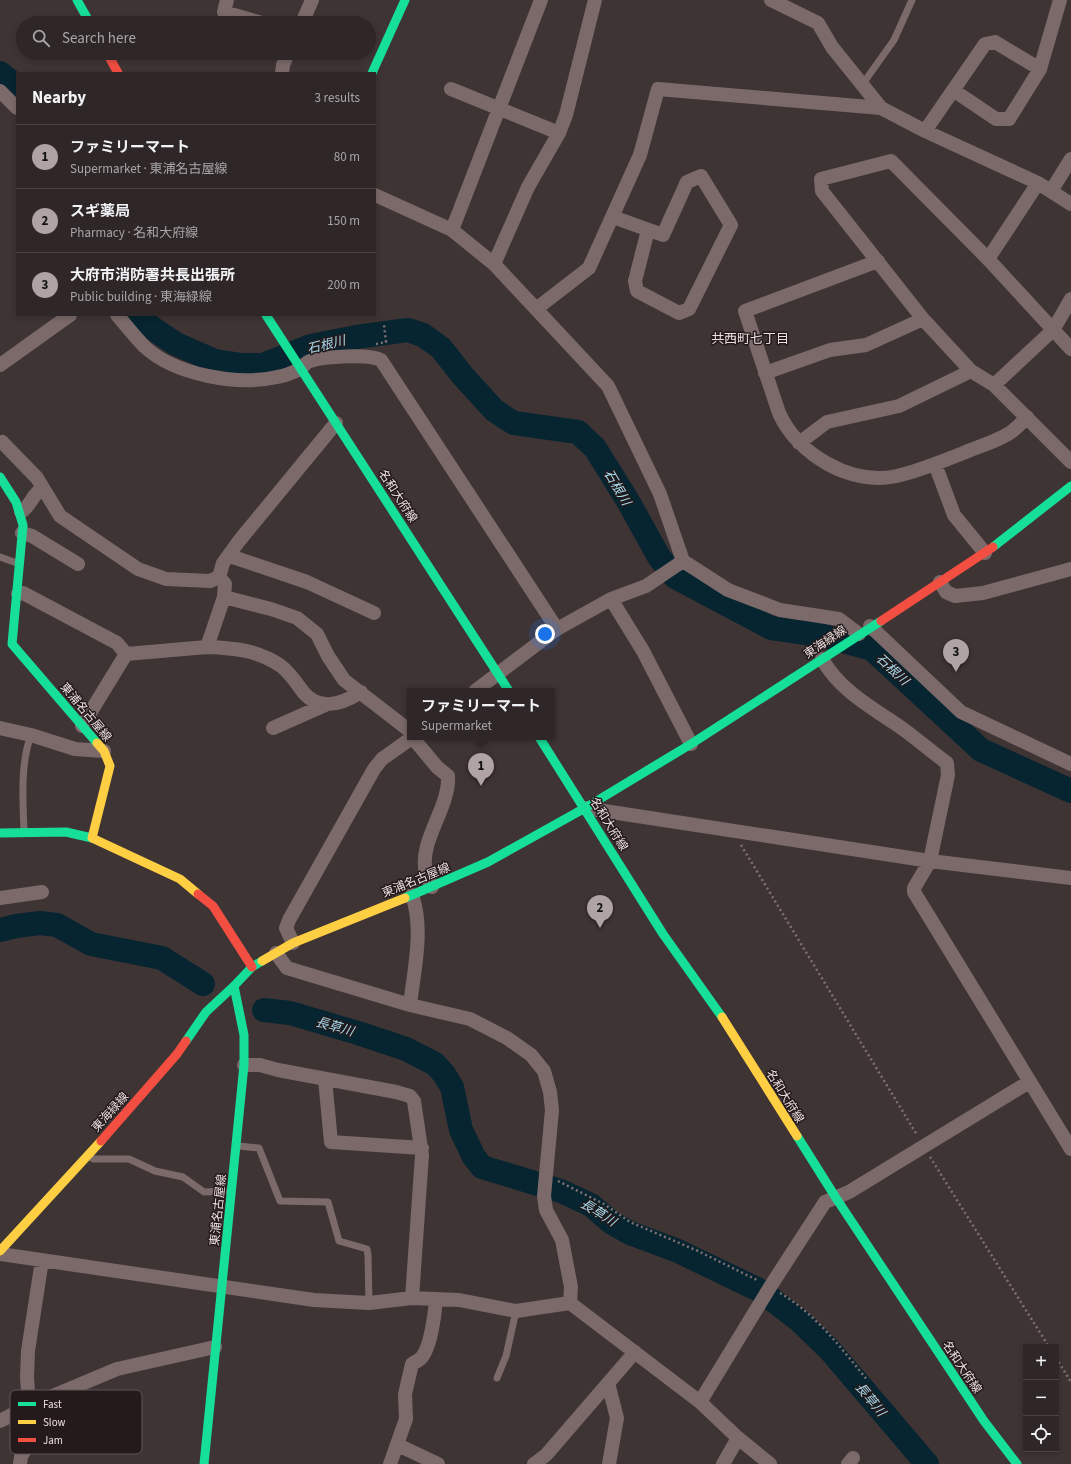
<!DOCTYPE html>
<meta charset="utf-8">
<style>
body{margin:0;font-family:"Source Sans 3","Noto Sans JP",sans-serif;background:#3b3333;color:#f1f3f6}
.controls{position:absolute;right:12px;bottom:12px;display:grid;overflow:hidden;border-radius:0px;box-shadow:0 2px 6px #0003}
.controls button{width:36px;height:36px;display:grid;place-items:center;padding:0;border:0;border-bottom:1px solid #4a4444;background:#2f2727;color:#f1f3f6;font:20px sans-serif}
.you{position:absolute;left:545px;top:634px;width:14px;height:14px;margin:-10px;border:3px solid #fff;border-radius:50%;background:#1a73e8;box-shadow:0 0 0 6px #1a73e833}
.badge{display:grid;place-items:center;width:26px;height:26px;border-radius:50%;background:#b0a3a3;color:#111;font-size:13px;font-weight:700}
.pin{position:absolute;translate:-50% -33px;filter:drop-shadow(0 1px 2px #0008)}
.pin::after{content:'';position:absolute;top:21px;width:14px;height:12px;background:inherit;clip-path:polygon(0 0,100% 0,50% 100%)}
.popup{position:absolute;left:407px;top:688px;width:148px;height:52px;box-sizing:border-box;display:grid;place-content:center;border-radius:0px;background:#2f2727;filter:drop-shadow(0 1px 3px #0005);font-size:13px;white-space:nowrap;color:#a7a5a7}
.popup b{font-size:15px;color:#f1f3f6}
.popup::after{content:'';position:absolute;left:50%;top:100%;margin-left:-8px;border:8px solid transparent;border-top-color:#2f2727}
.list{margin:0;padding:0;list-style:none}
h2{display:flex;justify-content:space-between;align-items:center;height:52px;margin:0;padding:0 16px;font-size:17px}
h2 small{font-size:13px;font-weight:400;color:#a7a5a7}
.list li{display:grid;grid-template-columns:26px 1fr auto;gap:12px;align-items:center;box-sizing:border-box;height:64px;padding:0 16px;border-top:1px solid #4a4444}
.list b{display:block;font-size:15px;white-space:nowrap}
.list p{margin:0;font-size:13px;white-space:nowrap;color:#a7a5a7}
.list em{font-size:13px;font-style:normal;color:#a7a5a7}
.icon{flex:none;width:22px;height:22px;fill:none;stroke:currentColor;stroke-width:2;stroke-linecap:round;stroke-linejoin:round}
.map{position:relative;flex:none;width:1071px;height:1464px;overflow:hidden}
.search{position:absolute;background:#2f2727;box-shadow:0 2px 6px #0003;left:16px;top:16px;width:360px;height:44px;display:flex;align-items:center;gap:10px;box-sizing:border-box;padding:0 14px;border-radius:22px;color:#a7a5a7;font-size:15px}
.panel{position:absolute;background:#2f2727;box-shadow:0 2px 6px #0003;left:16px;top:72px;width:360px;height:244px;border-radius:0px}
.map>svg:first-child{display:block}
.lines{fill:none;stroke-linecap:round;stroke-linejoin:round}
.river{stroke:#062531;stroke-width:24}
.path{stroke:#807071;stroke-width:2.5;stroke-dasharray:2 3;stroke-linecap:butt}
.lane{stroke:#7c6a6a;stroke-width:7}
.street{stroke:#7c6a6a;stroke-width:14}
.fast{stroke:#16e098;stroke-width:9}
.slow{stroke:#ffcf43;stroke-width:9}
.jam{stroke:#f24e42;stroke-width:9}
.labels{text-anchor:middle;stroke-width:3;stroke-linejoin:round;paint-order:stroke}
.street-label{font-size:12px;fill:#eddfdf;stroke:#241a1b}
.neighbourhood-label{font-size:13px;fill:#eddfdf;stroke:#241a1b}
.water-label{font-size:13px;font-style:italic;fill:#a7dbf0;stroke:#241a1b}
.key{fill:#241a1b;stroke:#605556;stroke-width:1}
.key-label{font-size:11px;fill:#eddfdf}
</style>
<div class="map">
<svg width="1071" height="1464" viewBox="0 0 1071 1464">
<rect width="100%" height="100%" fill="#3f3434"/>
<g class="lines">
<path class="river" d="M0,73L17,87
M136,315L155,330L176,344L215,361L242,365H263L311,346L356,337L408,330L423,335L441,348L463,376L494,410L504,417L514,423L578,432L595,448L628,501L659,557L675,577L771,628L820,635L872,649L981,750L1071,791
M0,930L16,926L40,923L57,925L91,944L162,958L203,984
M264,1010L290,1013L358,1033L406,1049L435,1064L444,1074L452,1087L461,1130L474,1157L482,1167L561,1191L591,1205L612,1223L630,1233L678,1251L761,1291L800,1321L829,1349L927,1464"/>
<path class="path" d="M376,344L386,342L384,325
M741,845L917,1135
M930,1157L1049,1347
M558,1181L604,1204L630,1222L698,1251L759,1281
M780,1293C816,1314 842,1349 868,1381
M1056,1358L1071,1382"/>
<path class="lane" d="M862,85L894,40L912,0
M0,557L17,563
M24,832C23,800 20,765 31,735
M238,1146L259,1148L280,1201L328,1202L339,1241L367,1249L368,1255L369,1303
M89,1156L93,1159H129L155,1171L183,1177L204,1192L229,1191
M497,1378L506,1356L516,1311"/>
<path class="street" d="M227,0L224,12L262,23
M771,0L818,23L832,47L881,108L925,131L1038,183L1071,204
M302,23L312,0
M282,73L283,65L288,53
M451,89L559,133
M953,90L996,119H1009L1040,69L1060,0
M0,91L17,108
M925,131L985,44L995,42L1040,69
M1051,191L1071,159
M375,195L452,230L494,264L608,386L660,494L683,561L728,590L780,610L839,619L859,634
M613,217L663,235L687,182L701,176L731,225L689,309L679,313L637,291L635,281L648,230
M452,230L541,0
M988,259L1038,183
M878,261L745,311L779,413C798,455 851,486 897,476C919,471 940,462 961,454C974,448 1001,440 1011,432C1017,428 1022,422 1027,417
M494,264L528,187L559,133L566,115L595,0
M536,309L589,268L640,155L658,89L881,108
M117,315C126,325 135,337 145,347C175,375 238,386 277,377C284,376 294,372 300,369C303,367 306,362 310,361C323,357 369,353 381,360L557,629
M1071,349L988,259L891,161L821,179L822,191L923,319L971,371L994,385L1071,462
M0,365L70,315
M765,373L830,350L866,345L923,319
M994,385L1053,330L1071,299
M0,443L2,442L37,478L60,516L138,569L166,579L210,581L219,577
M799,443L827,422L899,406L971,371
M935,464L954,515L985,553
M21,512C31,506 32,494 43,488
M22,533L32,536L78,564
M230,556L307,582L374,613
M219,577L223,563L239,541L336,423
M940,582L946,592L955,596L983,593L1071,569
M18,594L23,593L117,643L126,654
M224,597L271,609L297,618L317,634L328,656L344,680L410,731
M611,599L646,586L683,561
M870,626L961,712L1071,764
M207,647C234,648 258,650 281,666C290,673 296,682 303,692C320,712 342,704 361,692
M822,659C841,692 873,708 903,729C918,740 932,752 947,763L948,775L930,861L914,888V892L1071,1149
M475,691L557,629L611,599L643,651L691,744
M82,726L126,654L207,647L224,597L225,584L219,577
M0,728L31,735L75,749L104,751
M273,728L325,705
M412,737L437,767L448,776C450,808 418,841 426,873C427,878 430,882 432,887
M585,808L930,861L1071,878
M0,898L42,892
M293,943L286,928L289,920L374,769L382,759L413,737
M276,953L287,968L410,1005L470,1019L507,1038L531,1055L544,1071L550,1092L552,1110L544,1196L546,1210L562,1240L571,1287L570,1303
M410,1005C414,970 424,929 412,895
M244,1065H260L278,1070L396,1092L410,1096L414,1101L422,1155L412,1298
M325,1079L331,1142L422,1148
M0,1254L314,1300L369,1303L412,1298L459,1300L516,1311L570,1303L700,1402L738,1438L770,1464
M608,1383L617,1418L609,1464
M700,1402L770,1287L825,1202L849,1192L1029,1082
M0,1421L29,1406L117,1369L215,1347
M398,1445L438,1464
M20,1464L21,1457L28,1444L32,1412L29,1406L27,1377L28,1351L42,1260
M390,1464L406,1419L405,1394L412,1364C415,1362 420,1360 422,1357C431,1346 435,1313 436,1299
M534,1464L546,1455L635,1352
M723,1464L738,1438
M848,1464L853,1458"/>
<path class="fast" d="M77,0L90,23
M372,73L405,0
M266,315L509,691
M0,477L16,502L23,525L12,644L97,743
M993,547L1071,486
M539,737L663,934L722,1017
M585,808L691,744L881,621
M0,833L66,832L92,838
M405,898L488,862L585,808
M186,1041L206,1012L234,986
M797,1136L836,1198L984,1421L1017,1464
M204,1464L244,1065V1035L234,986L252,967L262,961"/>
<path class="slow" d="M97,743L104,751L110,766L92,838L180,879L198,894
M262,961L293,943L405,898
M722,1017L797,1136
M0,1251L101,1141"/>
<path class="jam" d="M107,53L118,73
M881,621L993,547
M198,894L213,906L252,967
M101,1141L177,1054L186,1041"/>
</g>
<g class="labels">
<g class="street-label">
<text transform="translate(398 496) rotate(57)" y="4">名和大府線</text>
<text transform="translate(825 642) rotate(-34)" y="4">東海緑線</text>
<text transform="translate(86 712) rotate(50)" y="4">東浦名古屋線</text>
<text transform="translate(609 824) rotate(58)" y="4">名和大府線</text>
<text transform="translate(416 880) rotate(-22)" y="4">東浦名古屋線</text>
<text transform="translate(785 1096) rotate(58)" y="4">名和大府線</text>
<text transform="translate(110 1112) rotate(-48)" y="4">東海緑線</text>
<text transform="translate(218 1210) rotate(-84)" y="4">東浦名古屋線</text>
<text transform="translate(962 1367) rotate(56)" y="4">名和大府線</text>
</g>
<g class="neighbourhood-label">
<text x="750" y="343">共西町七丁目</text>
</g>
<g class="water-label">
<text transform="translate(326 344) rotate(-14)" y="5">石根川</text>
<text transform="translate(618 487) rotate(59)" y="5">石根川</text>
<text transform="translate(893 669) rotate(43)" y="5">石根川</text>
<text transform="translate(335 1026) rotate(16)" y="5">長草川</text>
<text transform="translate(599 1212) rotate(32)" y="5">長草川</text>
<text transform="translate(871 1399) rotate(50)" y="5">長草川</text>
</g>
</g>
<rect x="10" y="1390" width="132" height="64" rx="6" class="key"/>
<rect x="18" y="1402" width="18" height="4" fill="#16e098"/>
<rect x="18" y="1420" width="18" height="4" fill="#ffcf43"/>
<rect x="18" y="1438" width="18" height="4" fill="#f24e42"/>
<g class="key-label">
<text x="43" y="1408">Fast</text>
<text x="43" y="1426">Slow</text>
<text x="43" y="1444">Jam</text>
</g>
</svg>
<div class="controls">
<button>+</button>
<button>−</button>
<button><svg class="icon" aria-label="locate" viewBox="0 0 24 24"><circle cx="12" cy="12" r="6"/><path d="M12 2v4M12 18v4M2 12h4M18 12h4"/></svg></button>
</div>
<div class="you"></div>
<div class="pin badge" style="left:481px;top:786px">1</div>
<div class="popup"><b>ファミリーマート</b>Supermarket</div>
<div class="pin badge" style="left:600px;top:928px">2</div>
<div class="pin badge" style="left:956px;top:672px">3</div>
<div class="search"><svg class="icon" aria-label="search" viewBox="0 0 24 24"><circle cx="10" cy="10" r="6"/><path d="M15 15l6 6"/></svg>Search here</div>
<section class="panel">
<h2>Nearby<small>3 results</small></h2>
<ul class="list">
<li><span class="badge">1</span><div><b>ファミリーマート</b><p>Supermarket · 東浦名古屋線</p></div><em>80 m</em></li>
<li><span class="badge">2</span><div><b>スギ薬局</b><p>Pharmacy · 名和大府線</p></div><em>150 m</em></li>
<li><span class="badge">3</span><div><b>大府市消防署共長出張所</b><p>Public building · 東海緑線</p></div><em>200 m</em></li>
</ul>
</section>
</div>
